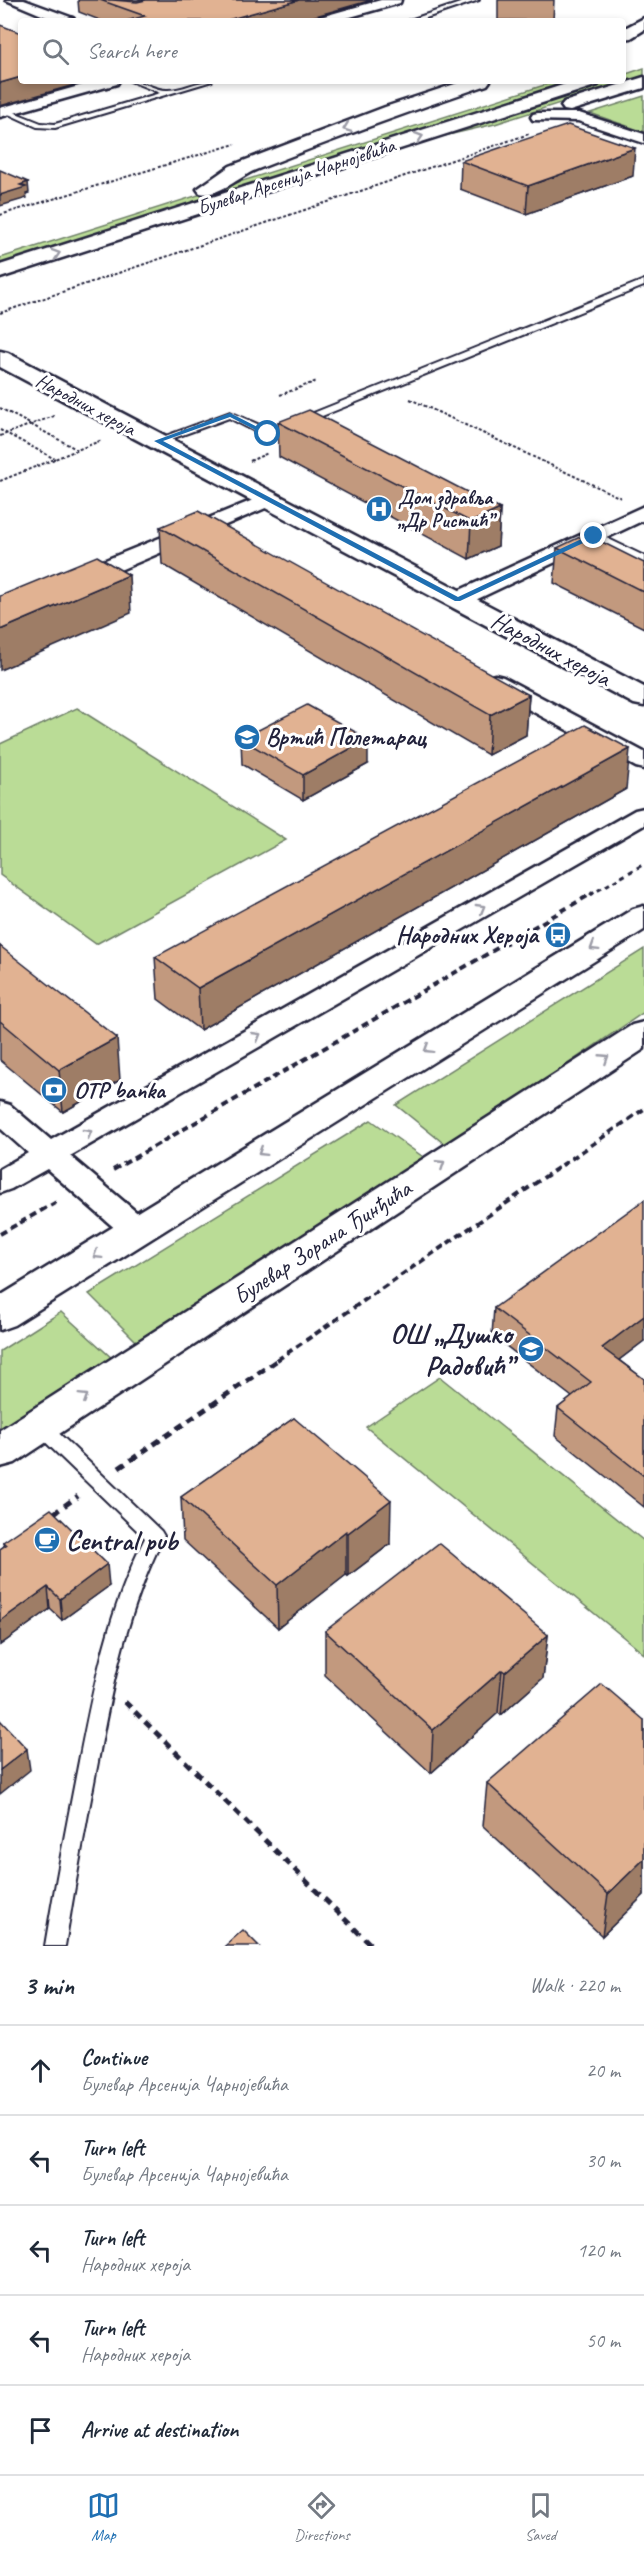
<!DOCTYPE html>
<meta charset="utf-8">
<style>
body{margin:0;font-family:Caveat,sans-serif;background:#f2f2f3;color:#1f2937}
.stop{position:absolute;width:18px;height:18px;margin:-14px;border:4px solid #1f6fb2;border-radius:50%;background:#fff}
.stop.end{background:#1f6fb2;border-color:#fff;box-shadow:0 2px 6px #0008}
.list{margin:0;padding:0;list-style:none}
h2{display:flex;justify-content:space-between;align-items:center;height:78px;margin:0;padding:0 24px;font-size:26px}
h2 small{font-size:20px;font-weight:400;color:#747a83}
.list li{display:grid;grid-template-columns:39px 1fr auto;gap:18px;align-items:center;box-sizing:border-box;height:90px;padding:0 24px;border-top:2px solid #e0e1e3}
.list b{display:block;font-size:22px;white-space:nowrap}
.list p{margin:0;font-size:20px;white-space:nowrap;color:#747a83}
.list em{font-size:20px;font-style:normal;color:#747a83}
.icon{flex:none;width:33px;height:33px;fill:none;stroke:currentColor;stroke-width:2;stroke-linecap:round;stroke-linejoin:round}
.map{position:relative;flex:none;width:644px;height:1946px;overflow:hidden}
.search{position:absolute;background:#fff;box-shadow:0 3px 9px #0003;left:18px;right:18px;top:18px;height:66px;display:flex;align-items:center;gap:15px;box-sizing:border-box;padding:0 21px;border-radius:6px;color:#747a83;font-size:22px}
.sheet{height:528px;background:#fff}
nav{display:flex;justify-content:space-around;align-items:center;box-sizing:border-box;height:84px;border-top:2px solid #e0e1e3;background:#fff;font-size:16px;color:#747a83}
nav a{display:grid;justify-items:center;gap:3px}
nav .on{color:#1f6fb2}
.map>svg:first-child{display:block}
.green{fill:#badc96;stroke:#6e7f68;stroke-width:1.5}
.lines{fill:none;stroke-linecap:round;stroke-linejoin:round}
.service-casing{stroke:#22223b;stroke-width:4}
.minor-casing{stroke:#22223b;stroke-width:5}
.tertiary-casing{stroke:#22223b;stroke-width:5}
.trunk-casing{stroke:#22223b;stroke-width:5}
.path-far3{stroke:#22223b;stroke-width:2;stroke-dasharray:3 2;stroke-linecap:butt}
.path-far2{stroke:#22223b;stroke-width:3;stroke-dasharray:5 4;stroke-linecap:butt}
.path-far1{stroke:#22223b;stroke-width:4;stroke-dasharray:7 4.5;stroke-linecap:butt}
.path{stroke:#22223b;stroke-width:5;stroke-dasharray:8 6;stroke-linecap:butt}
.service{fill:#fff;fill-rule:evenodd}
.minor{fill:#fff;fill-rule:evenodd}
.tertiary{fill:#fff;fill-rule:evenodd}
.trunk{fill:#fff;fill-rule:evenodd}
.wall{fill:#c2997e;stroke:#22223b;stroke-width:1.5}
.shaded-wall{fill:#9e7d66;stroke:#22223b;stroke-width:1.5}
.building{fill:#e1b292;stroke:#22223b;stroke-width:1.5}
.oneway{stroke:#9c9ca7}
.route{fill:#1f6fb2}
.labels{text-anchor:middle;stroke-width:6;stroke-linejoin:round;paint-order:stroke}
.far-street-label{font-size:20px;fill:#22223b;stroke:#fff}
.far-poi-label{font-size:20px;font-weight:bold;fill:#22223b;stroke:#fff;text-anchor:start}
.street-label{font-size:24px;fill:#22223b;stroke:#fff}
.poi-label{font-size:24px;font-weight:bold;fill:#22223b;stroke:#fff;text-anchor:start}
.near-poi-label{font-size:28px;font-weight:bold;fill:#22223b;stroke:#fff;text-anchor:end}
</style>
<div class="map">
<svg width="644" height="1946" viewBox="0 0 644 1946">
<rect width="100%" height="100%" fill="#fff"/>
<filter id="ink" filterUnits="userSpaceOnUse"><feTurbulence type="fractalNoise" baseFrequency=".0167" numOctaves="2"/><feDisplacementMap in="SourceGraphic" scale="12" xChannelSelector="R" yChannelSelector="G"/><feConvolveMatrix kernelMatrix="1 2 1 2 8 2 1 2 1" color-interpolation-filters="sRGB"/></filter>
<g filter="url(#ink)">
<path class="green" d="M644,68V76L495,124L410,144L605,81H623V75Z
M557,81H574L0,265V258Z
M644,96V132L590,113Z
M77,708L286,840L96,944L0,875V744Z
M644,949V1012L447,1146L396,1105Z
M371,1120L426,1159L140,1345L89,1294Z
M61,1312L114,1360L0,1434V1351Z
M440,1377L644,1541V1654L366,1427Z"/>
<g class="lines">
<defs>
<path id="service" d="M469,0H479L417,21H407Z
M130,81C144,81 156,91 168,90C183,90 196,81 212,81L55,128L37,127L2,111L6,109L41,123L55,124L160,93Z
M644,280V286L275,435H262L229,418L160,443L152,441L230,412L271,430Z
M594,532L644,556V563L590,537L589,535Z
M41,1420L47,1422L161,1531L164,1536C128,1608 112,1684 98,1762C86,1823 75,1885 65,1946H45C55,1884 67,1823 79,1761C94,1684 109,1608 145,1538L35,1432L33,1427L35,1422Z"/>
<path id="minor" d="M6,0H24L73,18L75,21H56Z
M381,0H401L400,3L336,21H315L317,18Z
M97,81H119L117,84L0,117V108Z
M538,113H579L644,134V143L578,121L533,120L531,117L533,114Z
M268,494L275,496L278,500L275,504L87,584L79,585L71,584L68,579L71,574Z
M644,506V520L465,605L457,606L449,605L446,600L449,595Z
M495,675L503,677L644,752V769L636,767L487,687L484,682L487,677Z
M644,808V825L70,1156L148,1222L152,1230L148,1238L137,1241L126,1238L47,1169L11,1189L0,1193V1169L28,1153L0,1128V1102L10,1105L51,1140L635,810Z"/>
<path id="tertiary" d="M0,351L8,353L644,687V706L634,704L0,367Z
M644,906V930L14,1325L0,1330V1296L633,909Z
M644,1022V1049L15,1463L0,1467V1430L632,1025Z"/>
<path id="trunk" d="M644,18V30L631,38L623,39V29Z
M644,77V88L570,111L564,110L561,106L564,102Z
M464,81H490L487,85C410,111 334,139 258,169C241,175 218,198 200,193L197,189L230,166L385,107Z
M575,81H601L598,85L0,278V265Z"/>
</defs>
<use href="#service" class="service-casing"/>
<use href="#minor" class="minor-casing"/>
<use href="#tertiary" class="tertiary-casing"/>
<use href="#trunk" class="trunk-casing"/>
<path class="path-far3" d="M0,215L235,144
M0,313L529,134
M280,395L317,381
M410,399L621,498
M0,408L78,450
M0,430L55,459
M0,436L54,416
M250,461L268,453
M0,481L102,440"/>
<path class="path-far2" d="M590,895L644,864"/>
<path class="path-far1" d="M113,1170L593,893
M0,1234L60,1200
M277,1360L644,1109"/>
<path class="path" d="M119,1468L279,1359
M53,1514L78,1496
M125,1702L372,1946"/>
<use href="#service" class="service"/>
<use href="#minor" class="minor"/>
<use href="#tertiary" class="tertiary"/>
<use href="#trunk" class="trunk"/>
</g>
<path class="wall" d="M78,0H372L298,21H102L79,12Z
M498,0H554L553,21L498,20Z
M461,161L633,176L526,214L460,189Z
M278,422L500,509L498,546L469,559L279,457Z
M160,527L529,695L526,735L488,755L162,564Z
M557,548L644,563V628L554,583Z
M241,739L368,764L303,800L242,764Z
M626,789L200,1030L158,999L155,957Z
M0,946L120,1080L63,1112L0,1060Z
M494,1308L644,1341L619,1360L644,1379V1507L555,1436L558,1408L572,1397L492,1335Z
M294,1418L390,1544L348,1576L346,1575L278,1628L183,1540L181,1497Z
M3,1542L109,1586L62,1620L50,1609L0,1645V1549L4,1546Z
M325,1631L548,1635L543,1678L501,1715L498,1713L431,1773L325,1675Z
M644,1720V1895L602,1936L483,1826L487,1783Z"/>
<path class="shaded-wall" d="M116,0H177L116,6Z
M299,0H372L298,21H224Z
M21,77V81H88L0,106V83Z
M635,148L633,176L526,214L528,186Z
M28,182L29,193L26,194L27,198L0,206V195L20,185Z
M500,509L498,546L469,559L471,522Z
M129,575L131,613L0,670V630Z
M529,695L526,735L488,755L490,715Z
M368,739V764L303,800V775Z
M630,749L626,789L200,1030L198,988Z
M117,1038L120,1080L63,1112L59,1070Z
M644,1316V1341L599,1375L602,1348Z
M391,1500L390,1544L348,1576V1533Z
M346,1531V1575L278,1628L277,1585Z
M107,1564L109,1586L62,1620L60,1599Z
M48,1587L50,1609L0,1645V1621Z
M548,1635L543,1678L501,1715L505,1672Z
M502,1670L498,1713L431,1773L433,1730Z
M27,1749L30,1770L0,1794V1770Z
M644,1859V1895L602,1936L608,1894Z"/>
<path class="building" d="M100,0H112L137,2L146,0H299L224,21H126L145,16Z
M0,25L21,33V77L0,83Z
M568,125L635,148L528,186L461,161Z
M0,170L28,182L20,185L26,187L0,195Z
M309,410L500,509L471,522L278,422Z
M198,511L529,695L490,715L160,527Z
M586,534L644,563V592L557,548Z
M97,556L129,575L0,630V596Z
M307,705L368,739L303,775L241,739Z
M585,725L630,749L198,988L155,957Z
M0,946L117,1038L59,1070L0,1021Z
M644,1200V1316L602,1348L644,1379V1476L558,1408L591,1382L494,1308Z
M294,1418L391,1500L348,1533L346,1531L277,1585L181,1497Z
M51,1509L107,1564L60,1599L48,1587L0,1621V1549L6,1545L3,1542Z
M439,1543L548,1635L505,1672L502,1670L433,1730L325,1631Z
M602,1684L644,1720V1859L608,1894L487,1783Z
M0,1720L27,1749L0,1770Z
M243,1930L259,1946H225Z"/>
<defs><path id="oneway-chevron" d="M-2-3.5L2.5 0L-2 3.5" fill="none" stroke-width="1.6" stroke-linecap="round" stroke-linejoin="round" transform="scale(1.5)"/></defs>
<g class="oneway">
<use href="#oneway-chevron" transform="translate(347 128) rotate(159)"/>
<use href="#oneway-chevron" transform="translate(419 137) rotate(-18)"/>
<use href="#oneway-chevron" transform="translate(56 254) rotate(-18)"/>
<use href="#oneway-chevron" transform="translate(481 908) rotate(-30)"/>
<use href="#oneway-chevron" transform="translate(594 947) rotate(148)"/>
<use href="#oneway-chevron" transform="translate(257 1036) rotate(-30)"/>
<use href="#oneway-chevron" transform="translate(428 1049) rotate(148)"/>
<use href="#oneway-chevron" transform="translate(605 1058) rotate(-33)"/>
<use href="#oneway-chevron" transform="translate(88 1133) rotate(-30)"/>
<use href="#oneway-chevron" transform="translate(262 1152) rotate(148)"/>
<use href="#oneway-chevron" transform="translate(441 1164) rotate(-33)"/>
<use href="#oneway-chevron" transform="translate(97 1255) rotate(148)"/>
<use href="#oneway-chevron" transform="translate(84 1397) rotate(-32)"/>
</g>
</g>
<path class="route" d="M230,413L271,434L265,435L230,417L163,441L458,597L592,534L598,536L460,601H455L154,441Z"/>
<defs>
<symbol id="hospital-disc" viewBox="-11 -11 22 22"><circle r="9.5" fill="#1f6fb2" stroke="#fff"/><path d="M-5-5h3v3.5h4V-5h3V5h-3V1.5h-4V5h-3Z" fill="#fff"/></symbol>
<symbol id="school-disc" viewBox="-11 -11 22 22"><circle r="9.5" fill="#1f6fb2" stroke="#fff"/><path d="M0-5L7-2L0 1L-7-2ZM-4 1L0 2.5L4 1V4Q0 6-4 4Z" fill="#fff"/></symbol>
<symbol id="bus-disc" viewBox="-11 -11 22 22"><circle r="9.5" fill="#1f6fb2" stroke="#fff"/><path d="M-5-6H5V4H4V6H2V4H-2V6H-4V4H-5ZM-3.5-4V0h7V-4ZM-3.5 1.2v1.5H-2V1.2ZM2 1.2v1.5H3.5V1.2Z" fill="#fff"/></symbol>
<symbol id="bank-disc" viewBox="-11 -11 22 22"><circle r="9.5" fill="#1f6fb2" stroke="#fff"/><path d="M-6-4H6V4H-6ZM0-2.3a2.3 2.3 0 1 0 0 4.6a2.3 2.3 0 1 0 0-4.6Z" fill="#fff"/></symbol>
<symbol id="cafe-disc" viewBox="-11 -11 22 22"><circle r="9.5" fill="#1f6fb2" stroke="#fff"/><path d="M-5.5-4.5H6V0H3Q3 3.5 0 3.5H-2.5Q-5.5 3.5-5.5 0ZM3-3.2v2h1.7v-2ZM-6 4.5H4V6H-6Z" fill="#fff"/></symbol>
</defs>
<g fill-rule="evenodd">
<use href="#hospital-disc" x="364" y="494" width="30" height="30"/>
<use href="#school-disc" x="232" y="722" width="30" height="30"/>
<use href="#bus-disc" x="543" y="920" width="30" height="30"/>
<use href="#bank-disc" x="39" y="1075" width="30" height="30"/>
<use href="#school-disc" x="516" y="1334" width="30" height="30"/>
<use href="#cafe-disc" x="32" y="1525" width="30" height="30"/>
</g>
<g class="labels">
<g class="far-street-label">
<text transform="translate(296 176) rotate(-18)" y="7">Булевар Арсенија Чарнојевића</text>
<text transform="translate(86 404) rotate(28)" y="7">Народних хероја</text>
</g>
<g class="far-poi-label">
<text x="398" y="504">Дом здравља<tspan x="398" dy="23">„Др Ристић”</tspan></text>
</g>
<g class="street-label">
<text transform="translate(551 649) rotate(28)" y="8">Народних хероја</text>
<text transform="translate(322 1242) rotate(-33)" y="8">Булевар Зорана Ђинђића</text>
</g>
<g class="poi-label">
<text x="266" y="745">Вртић Полетарац</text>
<text x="538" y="943" text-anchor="end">Народних Хероја</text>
<text x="74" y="1098">OTP banka</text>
</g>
<g class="near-poi-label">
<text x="512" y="1343">ОШ „Душко<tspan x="512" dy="32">Радовић”</tspan></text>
<text x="66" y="1550" text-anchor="start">Central pub</text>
</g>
</g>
</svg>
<div class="stop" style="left:268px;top:434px"></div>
<div class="stop end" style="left:594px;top:536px"></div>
<div class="search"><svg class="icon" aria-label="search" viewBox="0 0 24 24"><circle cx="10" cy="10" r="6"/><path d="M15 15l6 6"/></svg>Search here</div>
</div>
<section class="sheet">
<h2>3 min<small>Walk · 220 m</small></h2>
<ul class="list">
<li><svg class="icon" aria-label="ahead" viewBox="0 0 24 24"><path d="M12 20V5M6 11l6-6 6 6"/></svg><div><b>Continue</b><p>Булевар Арсенија Чарнојевића</p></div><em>20 m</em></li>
<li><svg class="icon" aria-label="left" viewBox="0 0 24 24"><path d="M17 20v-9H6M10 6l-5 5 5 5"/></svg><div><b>Turn left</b><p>Булевар Арсенија Чарнојевића</p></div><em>30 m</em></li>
<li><svg class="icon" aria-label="left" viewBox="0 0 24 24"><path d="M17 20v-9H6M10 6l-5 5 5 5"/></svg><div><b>Turn left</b><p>Народних хероја</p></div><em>120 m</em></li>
<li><svg class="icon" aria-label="left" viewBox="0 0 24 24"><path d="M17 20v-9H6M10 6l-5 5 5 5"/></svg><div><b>Turn left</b><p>Народних хероја</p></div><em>50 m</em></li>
<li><svg class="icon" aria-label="arrive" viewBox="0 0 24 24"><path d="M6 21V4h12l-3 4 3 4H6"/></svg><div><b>Arrive at destination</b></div></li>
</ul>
</section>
<nav>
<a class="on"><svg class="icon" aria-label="map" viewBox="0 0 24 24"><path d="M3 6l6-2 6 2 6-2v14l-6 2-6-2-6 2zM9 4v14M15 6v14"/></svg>Map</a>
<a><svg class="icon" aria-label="directions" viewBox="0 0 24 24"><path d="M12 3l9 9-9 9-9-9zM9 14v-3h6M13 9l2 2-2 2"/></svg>Directions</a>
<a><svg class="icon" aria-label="saved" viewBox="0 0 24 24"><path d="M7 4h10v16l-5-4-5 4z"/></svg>Saved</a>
</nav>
